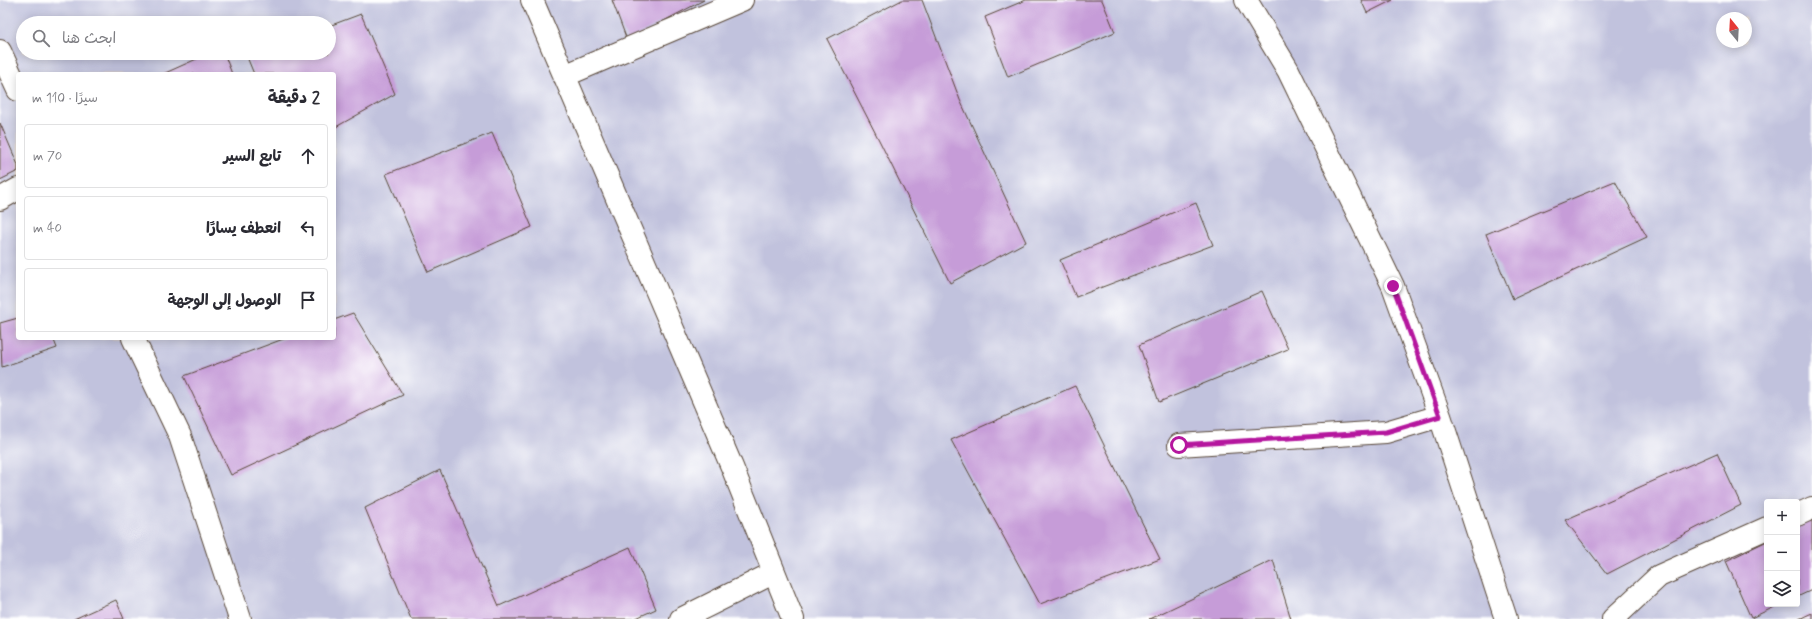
<!DOCTYPE html>
<html lang="ar">
<meta charset="utf-8">
<style>
body{margin:0;font-family:Mynerve,"Playpen Sans Arabic",sans-serif;background:#f7f7f7;color:#2b2b33;direction:rtl}
.controls{position:absolute;right:12px;bottom:12px;display:grid;overflow:hidden;border-radius:4px;box-shadow:0 2px 10px #0003}
.controls button{width:36px;height:36px;display:grid;place-items:center;padding:0;border:0;border-bottom:1px solid #e1e1e2;background:#fff;color:#2b2b33;font:20px sans-serif}
.compass{position:absolute;left:1716px;top:12px;width:36px;height:36px;border-radius:50%;background:#fff;box-shadow:0 2px 10px #0003;rotate:342deg}
.stop{position:absolute;width:12px;height:12px;margin:-9px;border:3px solid #b5179e;border-radius:50%;background:#fff}
.stop.end{background:#b5179e;border-color:#fff;box-shadow:0 1px 4px #0008}
.list{margin:0;padding:0;list-style:none}
h2{display:flex;justify-content:space-between;align-items:center;height:52px;margin:0;padding:0 16px;font-size:17px}
h2 small{font-size:13px;font-weight:400;color:#7c7c81}
.list li{display:grid;grid-template-columns:26px 1fr auto;gap:12px;align-items:center;box-sizing:border-box;height:64px;margin:0 8px 8px;padding:0 8px;border:1px solid #e1e1e2;border-radius:4px}
.list b{display:block;font-size:15px;white-space:nowrap}
.list em{font-size:13px;font-style:normal;color:#7c7c81}
.icon{flex:none;width:22px;height:22px;fill:none;stroke:currentColor;stroke-width:2;stroke-linecap:round;stroke-linejoin:round}
.map{position:relative;flex:none;width:1812px;height:619px;overflow:hidden;direction:ltr}
.search{position:absolute;background:#fff;box-shadow:0 2px 10px #0003;left:16px;top:16px;width:320px;height:44px;display:flex;align-items:center;gap:10px;box-sizing:border-box;padding:0 14px;border-radius:22px;color:#7c7c81;font-size:15px}
.panel{position:absolute;background:#fff;box-shadow:0 2px 10px #0003;left:16px;top:72px;width:320px;height:268px;border-radius:4px;direction:rtl}
.map>svg:first-child{display:block}
.industrial{fill:#c1c2dd;fill-rule:evenodd}
.building{fill:#c69cd8}
.lines{fill:none;stroke-linecap:round;stroke-linejoin:round}
.street-casing{stroke:#564536;stroke-width:24}
.street{stroke:#fff;stroke-width:22}
.route{stroke:#b5179e;stroke-width:5}
</style>
<div class="map">
<svg width="1812" height="619" viewBox="0 0 1812 619">
<rect width="100%" height="100%" fill="#fff"/>
<filter id="ink" filterUnits="userSpaceOnUse"><feTurbulence type="fractalNoise" baseFrequency=".025" numOctaves="2"/><feDisplacementMap in="SourceGraphic" scale="8" xChannelSelector="R" yChannelSelector="G"/><feConvolveMatrix kernelMatrix="1 2 1 2 8 2 1 2 1" color-interpolation-filters="sRGB"/></filter>
<filter id="wash" filterUnits="userSpaceOnUse"><feTurbulence type="fractalNoise" baseFrequency=".012" numOctaves="4" result="noise"/><feDisplacementMap in="SourceGraphic" scale="16" xChannelSelector="R" yChannelSelector="G"/><feGaussianBlur stdDeviation="0.9" result="paint"/><feColorMatrix in="noise" values="0 0 0 0 0 0 0 0 0 0 0 0 0 0 0 0 0 1.4 0 .05"/><feComposite in="paint" operator="in"/></filter>
<g filter="url(#wash)">
<rect width="100%" height="100%" fill="#f1debf"/>
<path class="industrial" d="M0,0H1812V619H0ZM1722,18H1746V42H1722ZM23,23H329V53H23ZM18,74H334V338H18ZM1767,502H1797V604H1767Z"/>
<g id="blocks">
<path class="building" d="M612,0H704L627,40Z
M902,0H922L960,100L1026,242L950,283L880,142L827,39Z
M1026,0H1102L1115,32L1008,77L985,17Z
M1361,0H1393L1367,13Z
M361,14L395,94L334,128V74H254L247,57L257,53H329V26Z
M210,53H224L232,74H163Z
M0,123L18,165V171L0,180Z
M492,133L532,227L428,272L386,174Z
M1615,181L1647,237L1513,299L1486,234Z
M1196,203L1213,245L1076,297L1060,260Z
M1262,291L1288,349L1159,402L1139,345Z
M353,313L403,395L231,475L184,376L286,338H334V320Z
M18,318V338H53L57,348L2,367L0,323Z
M1075,386L1160,559L1040,604L951,440Z
M1717,453L1741,505L1607,574L1565,520Z
M440,470L499,606L630,547L656,609L634,619H411L365,508Z
M1812,519V590L1797,597V527Z
M1767,541V604H1781L1751,618L1726,561Z
M1273,560L1291,619H1149Z
M116,600L124,619H74Z
M1812,613V619H1799Z"/>
</g>
</g>
<g filter="url(#ink)">
<use href="#blocks" fill-opacity="0" stroke="#564536" stroke-width="1"/>
<g class="lines">
<defs>
<path id="street" d="M532,0L732,467L793,619
M1246,0L1288,70L1393,286L1440,416L1506,619
M0,51L18,90
M564,76L742,0
M0,199L18,189
M133,338L180,436L240,619
M1179,445L1386,432L1440,416
M1797,515L1812,508
M681,619L773,573
M1613,619L1659,576L1767,528"/>
</defs>
<use href="#street" class="street-casing"/>
<use href="#street" class="street"/>
</g>
</g>
<g class="lines" filter="url(#ink)">
<path class="route" d="M1179,445L1386,432L1440,416L1393,286"/>
</g>
</svg>
<div class="controls">
<button>+</button>
<button>−</button>
<button><svg class="icon" aria-label="layers" viewBox="0 0 24 24"><path d="M12 4l9 5-9 5-9-5zM3 14l9 5 9-5"/></svg></button>
</div>
<svg class="compass" viewBox="-18 -18 36 36"><path d="M0-13l5 13h-10z" fill="#e53935"/><path d="M0 13l5-13h-10z" fill="#7c7c81"/></svg>
<div class="stop" style="left:1179px;top:445px"></div>
<div class="stop end" style="left:1393px;top:286px"></div>
<div class="search"><svg class="icon" aria-label="search" viewBox="0 0 24 24"><circle cx="10" cy="10" r="6"/><path d="M15 15l6 6"/></svg>ابحث هنا</div>
<section class="panel">
<h2>2 دقيقة<small>سيرًا · 110 m</small></h2>
<ul class="list">
<li><svg class="icon" aria-label="ahead" viewBox="0 0 24 24"><path d="M12 20V5M6 11l6-6 6 6"/></svg><div><b>تابع السير</b></div><em>70 m</em></li>
<li><svg class="icon" aria-label="left" viewBox="0 0 24 24"><path d="M17 20v-9H6M10 6l-5 5 5 5"/></svg><div><b>انعطف يسارًا</b></div><em>40 m</em></li>
<li><svg class="icon" aria-label="arrive" viewBox="0 0 24 24"><path d="M6 21V4h12l-3 4 3 4H6"/></svg><div><b>الوصول إلى الوجهة</b></div></li>
</ul>
</section>
</div>
